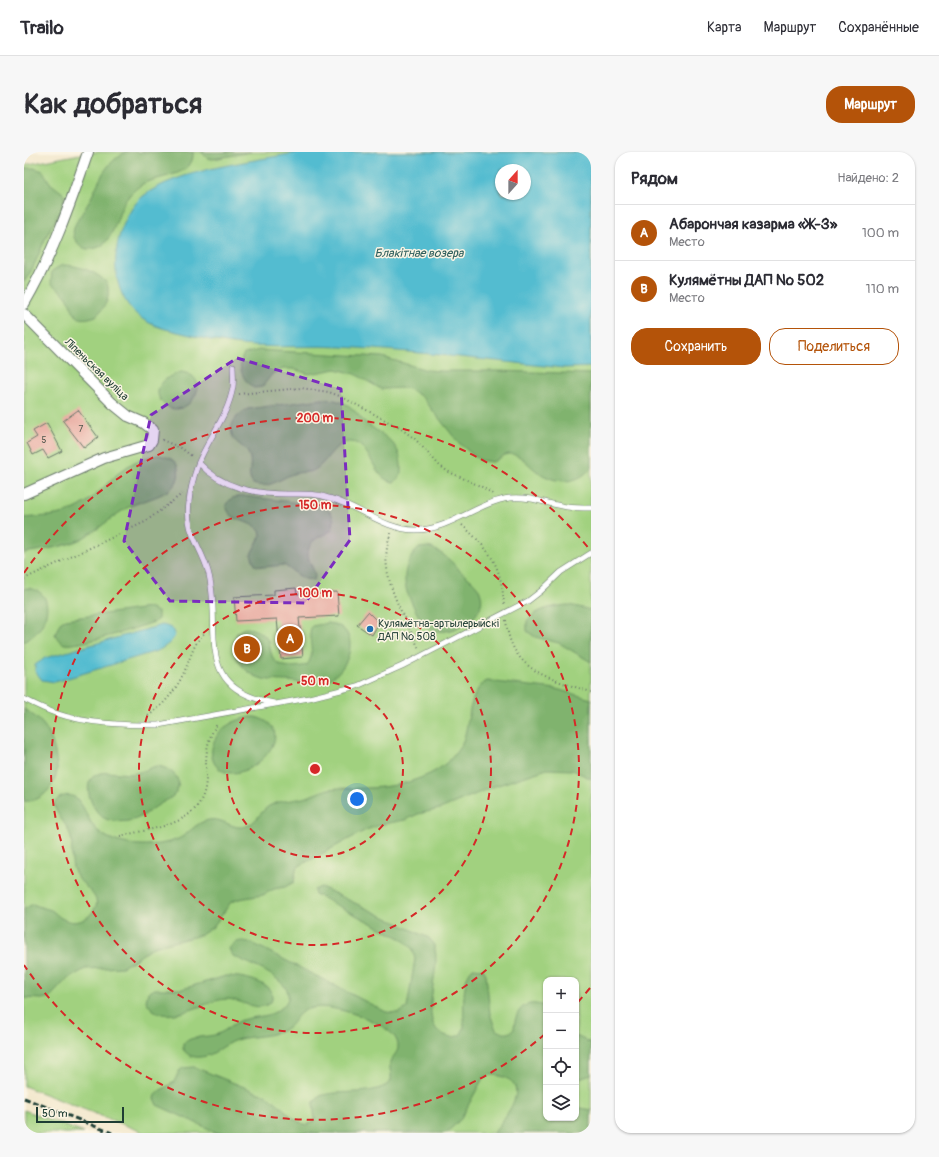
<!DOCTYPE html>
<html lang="ru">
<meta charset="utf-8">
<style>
body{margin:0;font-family:Pangolin,sans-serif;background:#f7f7f7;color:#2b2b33}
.controls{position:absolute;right:12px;bottom:12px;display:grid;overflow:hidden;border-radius:8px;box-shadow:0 1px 3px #0004}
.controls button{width:36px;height:36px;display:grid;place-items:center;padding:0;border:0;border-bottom:1px solid #e1e1e2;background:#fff;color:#2b2b33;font:20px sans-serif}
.compass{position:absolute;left:471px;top:12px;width:36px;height:36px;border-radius:50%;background:#fff;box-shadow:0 1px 3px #0004;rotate:21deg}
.scale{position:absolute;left:12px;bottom:10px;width:88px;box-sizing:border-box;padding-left:4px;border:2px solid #1f3d34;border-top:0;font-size:11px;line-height:14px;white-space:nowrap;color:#1f3d34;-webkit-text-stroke:3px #fcf5e5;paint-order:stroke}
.you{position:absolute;left:333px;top:647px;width:14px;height:14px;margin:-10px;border:3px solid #fff;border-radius:50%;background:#1a73e8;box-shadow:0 0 0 6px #1a73e833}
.badge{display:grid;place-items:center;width:26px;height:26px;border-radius:50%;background:#b45309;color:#fff;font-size:13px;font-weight:700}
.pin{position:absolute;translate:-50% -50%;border:2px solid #fff;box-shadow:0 1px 4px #0006}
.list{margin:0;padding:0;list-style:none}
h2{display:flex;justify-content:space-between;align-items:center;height:52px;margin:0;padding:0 16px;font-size:17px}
h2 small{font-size:13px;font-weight:400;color:#7c7c81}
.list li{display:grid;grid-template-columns:26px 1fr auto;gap:12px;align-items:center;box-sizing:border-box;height:56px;padding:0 16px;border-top:1px solid #e1e1e2}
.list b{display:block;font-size:15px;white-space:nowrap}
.list p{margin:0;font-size:13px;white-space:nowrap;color:#7c7c81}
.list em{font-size:13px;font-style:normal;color:#7c7c81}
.actions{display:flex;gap:8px;padding:12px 16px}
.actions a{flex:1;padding:9px 0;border:1px solid #b45309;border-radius:16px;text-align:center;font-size:14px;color:#b45309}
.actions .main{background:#b45309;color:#fff}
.icon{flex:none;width:22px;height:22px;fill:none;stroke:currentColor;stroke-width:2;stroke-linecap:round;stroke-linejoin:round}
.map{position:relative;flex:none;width:567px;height:981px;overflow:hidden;border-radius:16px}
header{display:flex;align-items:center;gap:24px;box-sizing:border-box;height:56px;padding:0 20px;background:#fff;border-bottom:1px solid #e1e1e2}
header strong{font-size:19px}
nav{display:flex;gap:22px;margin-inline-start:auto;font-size:14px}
.intro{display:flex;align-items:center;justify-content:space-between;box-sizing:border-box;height:96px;padding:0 24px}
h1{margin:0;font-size:28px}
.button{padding:10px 18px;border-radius:16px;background:#b45309;color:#fff;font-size:14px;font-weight:700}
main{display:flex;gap:24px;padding:0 24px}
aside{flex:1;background:#fff;border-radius:16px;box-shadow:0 1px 3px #0004}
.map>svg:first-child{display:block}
.green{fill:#a1d17f;stroke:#60875a;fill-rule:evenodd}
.forest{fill:#80b36e;stroke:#507851}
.water{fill:#53bcd0;stroke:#397c82;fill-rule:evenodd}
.building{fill:#e59f96}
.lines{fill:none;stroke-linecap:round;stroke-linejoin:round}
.lane-casing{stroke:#69796a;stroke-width:6}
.street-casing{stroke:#69796a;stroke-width:12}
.path{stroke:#69796a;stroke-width:2;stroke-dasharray:1 3;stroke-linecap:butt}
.lane{stroke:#fff;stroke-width:5}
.street{stroke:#fff;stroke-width:10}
.rail{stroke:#1f3d34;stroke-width:3;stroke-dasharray:6 3;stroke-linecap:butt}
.marked{fill:#7b2cbf;fill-opacity:0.2;stroke:#7b2cbf;stroke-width:3;stroke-dasharray:8 5;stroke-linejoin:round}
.ring{fill:none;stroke:#d62828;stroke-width:2;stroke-dasharray:7 5}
.poi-dot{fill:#1f6fb2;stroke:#fcf5e5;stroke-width:1.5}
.labels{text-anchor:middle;stroke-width:3;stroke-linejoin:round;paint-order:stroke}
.number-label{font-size:9px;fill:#50564c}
.street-label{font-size:11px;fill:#1f3d34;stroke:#fcf5e5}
.poi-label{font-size:11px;fill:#1f3d34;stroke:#fcf5e5;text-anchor:start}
.water-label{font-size:12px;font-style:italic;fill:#2c5d5b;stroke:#fcf5e5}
.centre{fill:#d62828;stroke:#fcf5e5;stroke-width:2}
.ring-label{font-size:12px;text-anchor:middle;font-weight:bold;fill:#d62828;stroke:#fcf5e5;stroke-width:3;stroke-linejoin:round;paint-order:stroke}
</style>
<header>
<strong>Trailo</strong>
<nav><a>Карта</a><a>Маршрут</a><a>Сохранённые</a></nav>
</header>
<div class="intro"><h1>Как добраться</h1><a class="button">Маршрут</a></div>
<main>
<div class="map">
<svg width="567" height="981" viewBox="0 0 567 981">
<rect width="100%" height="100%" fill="#fcf5e5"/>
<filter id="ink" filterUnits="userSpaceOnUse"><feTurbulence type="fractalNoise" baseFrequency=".025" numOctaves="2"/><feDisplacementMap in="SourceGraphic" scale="8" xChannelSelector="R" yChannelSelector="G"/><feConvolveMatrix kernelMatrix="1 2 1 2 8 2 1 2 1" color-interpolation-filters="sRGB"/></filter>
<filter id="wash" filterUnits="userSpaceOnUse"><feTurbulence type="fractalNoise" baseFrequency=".012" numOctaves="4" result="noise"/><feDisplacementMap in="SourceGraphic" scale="16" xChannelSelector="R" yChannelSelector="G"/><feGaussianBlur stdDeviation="0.9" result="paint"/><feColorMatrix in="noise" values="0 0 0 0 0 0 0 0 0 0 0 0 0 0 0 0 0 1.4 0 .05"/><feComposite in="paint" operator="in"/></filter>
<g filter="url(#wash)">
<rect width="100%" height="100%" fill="#f3e8cd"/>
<path class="green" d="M67,0H567V981H121L0,934V13ZM477,18H501V42H477ZM522,828H552V966H522Z
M0,958L60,981H0Z"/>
<path class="forest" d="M102,0H169C171,26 132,23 117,33C110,38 102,46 99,53C91,69 88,99 63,97C59,96 56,94 53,90C43,79 56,65 62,55C76,32 76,14 102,0Z
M177,0H227L189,7L183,6Z
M0,16H10L19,19L26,31L40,42C41,57 31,67 25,79C16,96 12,114 0,130Z
M38,113C54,113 72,119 83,131C87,145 82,154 72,164C46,173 52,156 41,143C37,138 31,135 27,131L28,119Z
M235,198L358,205L403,218L417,219H475L567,222V316C553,333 532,332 514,320C505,314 499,304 488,302C480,301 475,308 468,310L456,308L449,303L434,290L398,245L387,238L381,236L357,237L331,222L312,217L285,222L269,217H259L249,221L238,235L230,236C219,229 212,214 220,202Z
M158,220C193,226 161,272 140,252C124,237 143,223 158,220Z
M298,247C306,247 314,248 322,252C330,256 335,265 342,271C360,285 378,290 377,318C377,324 376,327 370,330C349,329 348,293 328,290C310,288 303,312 290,318C284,321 278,320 272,321C257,325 246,338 229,332C222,323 228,316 226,306C224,296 215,294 210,287C202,274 213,262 224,257Z
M135,303C143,305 152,307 154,316C160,344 118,346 101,357C83,368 69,383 48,391C33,396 16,398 0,401V366C17,364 36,365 51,357C84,341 92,308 135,303Z
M219,344L293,353L300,355L307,361L310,368L308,378C301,383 291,385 287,392C277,407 295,418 290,428L280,427L260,413L240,415L231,413L227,402L237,383L236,379C226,367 204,371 202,352L208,346Z
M404,395C418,399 428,410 437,420C444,426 453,431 456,440C467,466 421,489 402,475C397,470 386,448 383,440C378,423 382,408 395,396Z
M3,436C26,438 27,459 16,476C12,482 6,486 0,490V437Z
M545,453L567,458V510L535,491L511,485L503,479V469C512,457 530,454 545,453Z
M125,456L134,460V467L130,470C116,475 53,495 41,492C36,491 33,486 31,482L36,471L42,467Z
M304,471C336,474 329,511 309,525C298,532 285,532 273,530C260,528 243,530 231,524C195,505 209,453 245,488C246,493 246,499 248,504C253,517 271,516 283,513C293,500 282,487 288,474Z
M463,529L532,537L567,547V627L549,618L523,617L471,634L416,657L394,662L381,668L359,672L342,678L275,714L272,718L270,730L261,735L250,737L239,743L215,747L207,750L189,775L177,783L129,795L109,809L98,815L61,817L42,828L26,845L18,847L0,846V757L9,752C15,755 21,756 27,758C31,760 34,765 39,767C54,775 69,765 73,751C70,738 57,733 51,721C45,708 50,695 46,682C42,671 32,663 30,652C34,644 46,640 53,647C61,655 64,669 72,677C90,696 130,696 152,688C165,683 171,670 185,668C199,665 209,679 222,674C232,671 236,660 245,654C256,648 267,649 279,646C288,644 296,639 305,637C317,635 329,637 341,636C365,636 393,630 413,618C424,611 434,600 439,589C446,570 444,539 463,529Z
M0,557C9,563 17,568 23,578C29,589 33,605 33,617C32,634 17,651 0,649Z
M231,565C280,577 226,632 199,619C181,610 187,586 200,576C209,569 220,565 231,565Z
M132,614C147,615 163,629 149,644C145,648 140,649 136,652C124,659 118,667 104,669C97,670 87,670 80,666C69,660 57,633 70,624C82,616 98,624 112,621C118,620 125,616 132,614Z
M297,735L405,786C427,805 386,873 423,884C428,886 432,885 437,882L440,876C440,861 437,826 449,816L459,817L462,822L466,862L472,878C480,882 484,883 490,877C491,857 502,846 522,855V966H552V955L567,958V981H470C478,968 509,934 479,925C471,922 466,922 459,926L437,967L422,981H194L133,953L130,946L132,941L150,930L155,919L159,916L170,915L245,945C258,953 268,969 282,973L291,969L289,951L296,944C315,937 354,945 367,929C368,923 365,917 366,911C369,902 377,900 373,889C366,870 307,851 288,856C271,860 274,868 263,876C248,886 228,883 212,888C200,892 190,904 177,905C169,906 163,903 159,897V892C167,883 182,886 194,882C202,879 209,871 218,868C229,864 242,866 253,859C290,835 225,812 209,804L205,797C211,787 220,788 230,792L362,860L375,861L383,856L391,807L388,796L378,787L291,742L290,738Z
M202,824C216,824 255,830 247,850C233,862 217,847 202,847C180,848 138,880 122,849L124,840L131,837H158Z
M552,884L567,891V923L552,928Z"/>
<path class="water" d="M276,0H567V215L541,216C467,209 393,199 318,195C289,193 259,196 230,194C206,193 181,187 158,181C144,178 128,174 117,166C91,146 87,112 96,82C100,70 108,53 118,45C152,17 232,9 276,0ZM477,18H501V42H477Z
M138,473C163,478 146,493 133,499L31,530L18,528L11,519V513L21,506Z"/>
<g id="blocks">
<path class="building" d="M54,258L74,285L60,296L39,269Z
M23,271L38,299L24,306L19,298L9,303L3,291L13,285L9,279Z
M272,436L273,442L313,440L315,464L275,466L279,505L257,507L253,467L212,469L210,445L250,443V438Z
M344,460L355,471L348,483L333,473Z
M224,486L234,499L221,509L211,495Z"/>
</g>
</g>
<g filter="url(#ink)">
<use href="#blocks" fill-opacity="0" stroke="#69796a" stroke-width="1"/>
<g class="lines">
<defs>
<path id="lane" d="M209,214C209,220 210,228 209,235C204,264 185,285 174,312C170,324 166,337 165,350C161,381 176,392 184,419C200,477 166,536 250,551
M175,311C198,336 230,342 263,342C278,342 291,341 305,346C335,354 360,378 392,378C426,378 454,350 486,346C506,344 524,352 543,355C551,356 559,356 567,356
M0,547C10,552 20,557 31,561C63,572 100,573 134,573L285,546L333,534L378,514L504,449L517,439L537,420L567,401"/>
<path id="street" d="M0,152C28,104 46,53 64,0
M0,162L88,251L104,264L120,271L129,278L128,288L125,293L80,306L0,342"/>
</defs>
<use href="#lane" class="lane-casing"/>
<use href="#street" class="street-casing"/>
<path class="path" d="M215,242L277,236L305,240L318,245L376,276L391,287L415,313L423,319L458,335L469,342
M138,288L157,296L169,305
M438,373C467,399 477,413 480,452
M367,381C351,421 380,462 395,497
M0,427L121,370L158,342
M482,468C487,520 525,526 567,540
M124,564C141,552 153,537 161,518C167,505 170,489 182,480
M96,684C132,675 181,674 182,626C182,605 181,589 194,571"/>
<use href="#lane" class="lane"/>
<use href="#street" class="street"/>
<path class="rail" d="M0,946L88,981"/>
</g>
</g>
<path class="marked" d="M213,206L317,237L326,388L281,451L146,449L100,389L127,263Z"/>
<g class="ring">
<circle cx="291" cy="617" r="88"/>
<circle cx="291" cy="617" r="176"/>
<circle cx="291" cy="617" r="264"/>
<path d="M566 836A351 351 0 0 1 554 850M521 882A351 351 0 0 1 0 813M0 421A351 351 0 0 1 566 398"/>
</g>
<circle class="poi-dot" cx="346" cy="477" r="4"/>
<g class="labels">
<g class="number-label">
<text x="57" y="280">7</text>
<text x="20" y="291">5</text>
</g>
<g class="street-label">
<text transform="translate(73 217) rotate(44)" y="4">Ліпеньская вуліца</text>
</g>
<g class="poi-label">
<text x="354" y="475">Кулямётна-артылерыйскі<tspan x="354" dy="13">ДАП № 508</tspan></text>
</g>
<g class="water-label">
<text x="395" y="105">Блакітнае возера</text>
</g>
</g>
<circle cx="291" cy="617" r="6" class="centre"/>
<g class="ring-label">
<text x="291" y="270">200 m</text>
<text x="291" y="357">150 m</text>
<text x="291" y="445">100 m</text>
<text x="291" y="533">50 m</text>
</g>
</svg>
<div class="controls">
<button>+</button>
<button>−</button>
<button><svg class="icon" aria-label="locate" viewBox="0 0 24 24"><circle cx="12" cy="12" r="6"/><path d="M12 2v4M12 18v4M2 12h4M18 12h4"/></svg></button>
<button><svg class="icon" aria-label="layers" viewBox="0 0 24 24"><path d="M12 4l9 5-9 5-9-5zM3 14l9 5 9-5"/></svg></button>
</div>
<svg class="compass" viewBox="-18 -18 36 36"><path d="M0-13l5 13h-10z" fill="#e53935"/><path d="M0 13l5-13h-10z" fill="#7c7c81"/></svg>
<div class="scale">50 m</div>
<div class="you"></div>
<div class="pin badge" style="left:266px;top:487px">A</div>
<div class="pin badge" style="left:223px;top:497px">B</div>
</div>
<aside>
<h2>Рядом<small>Найдено: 2</small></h2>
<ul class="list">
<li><span class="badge">A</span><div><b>Абарончая казарма «Ж-З»</b><p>Место</p></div><em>100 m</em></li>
<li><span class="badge">B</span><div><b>Кулямётны ДАП № 502</b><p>Место</p></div><em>110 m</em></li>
</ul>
<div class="actions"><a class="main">Сохранить</a><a>Поделиться</a></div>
</aside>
</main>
